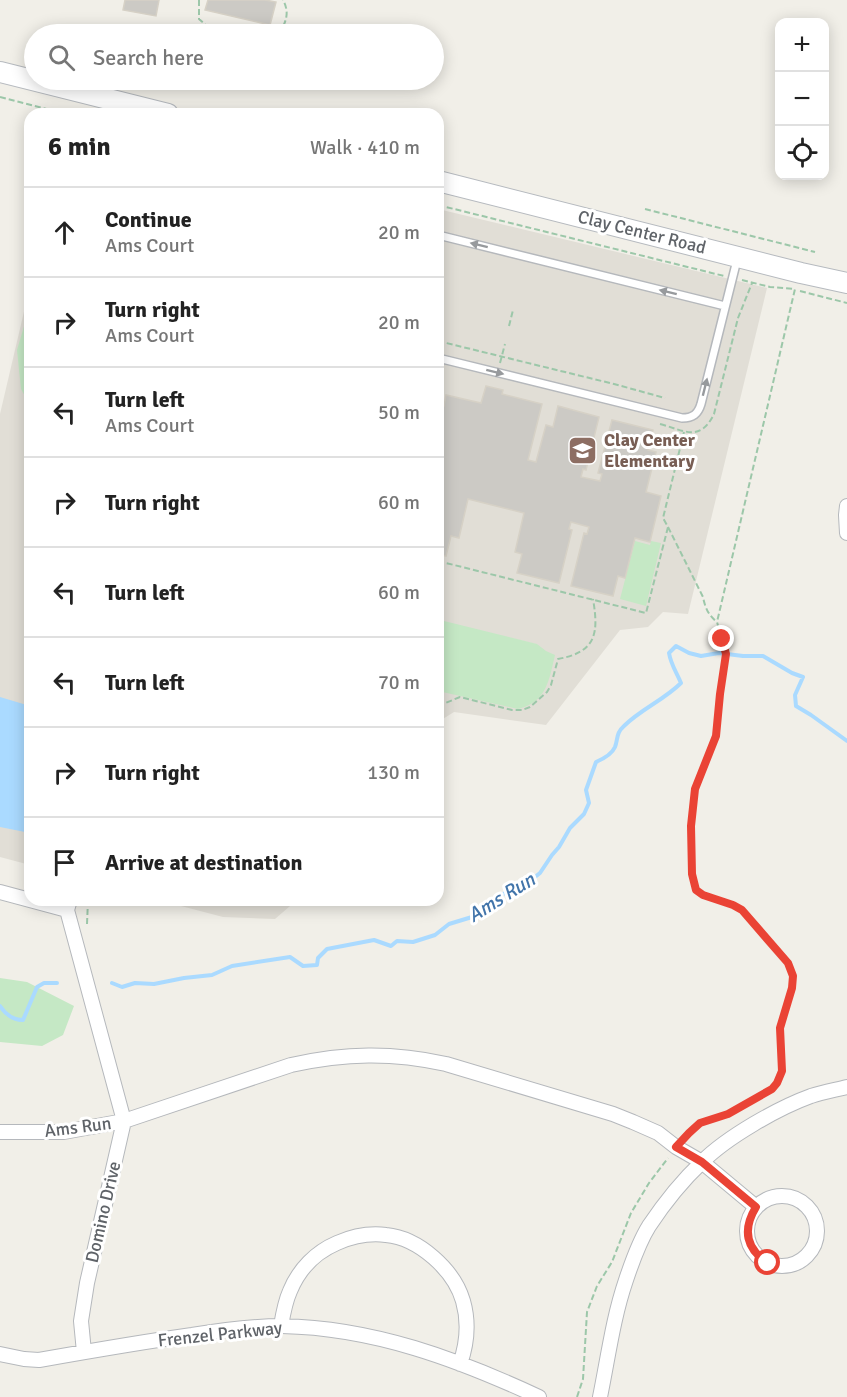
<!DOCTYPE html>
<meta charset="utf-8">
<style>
body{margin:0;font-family:Signika,sans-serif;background:#f2f2f2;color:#222}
.controls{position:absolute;right:18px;top:18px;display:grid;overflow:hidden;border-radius:12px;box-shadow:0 3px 15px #0003}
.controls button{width:54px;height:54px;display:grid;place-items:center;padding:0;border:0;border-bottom:2px solid #e0e0e0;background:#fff;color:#222;font:30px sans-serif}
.stop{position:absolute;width:18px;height:18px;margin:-14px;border:4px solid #ea4335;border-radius:50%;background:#fff}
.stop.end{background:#ea4335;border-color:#fff;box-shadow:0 2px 6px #0008}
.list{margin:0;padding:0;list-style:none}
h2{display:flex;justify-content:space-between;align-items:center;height:78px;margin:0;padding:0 24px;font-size:26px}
h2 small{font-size:20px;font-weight:400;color:#767676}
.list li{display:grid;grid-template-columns:39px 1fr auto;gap:18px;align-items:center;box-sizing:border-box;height:90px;padding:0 24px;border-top:2px solid #e0e0e0}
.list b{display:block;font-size:22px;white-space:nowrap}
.list p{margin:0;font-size:20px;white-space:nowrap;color:#767676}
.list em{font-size:20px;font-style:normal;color:#767676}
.icon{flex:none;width:33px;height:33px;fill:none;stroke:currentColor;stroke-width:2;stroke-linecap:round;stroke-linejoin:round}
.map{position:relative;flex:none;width:847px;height:1397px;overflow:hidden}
.search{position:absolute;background:#fff;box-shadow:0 3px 15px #0003;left:24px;top:24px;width:420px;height:66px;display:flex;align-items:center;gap:15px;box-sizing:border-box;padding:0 21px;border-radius:33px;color:#767676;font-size:22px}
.panel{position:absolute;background:#fff;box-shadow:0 3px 15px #0003;left:24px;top:108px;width:420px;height:798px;border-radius:18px}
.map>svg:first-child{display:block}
.education{fill:#e1ded6}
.green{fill:#c5e8c5}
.water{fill:#aadaff}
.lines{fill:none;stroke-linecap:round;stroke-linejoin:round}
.stream{stroke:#aadaff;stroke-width:4}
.building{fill:#cccac5;stroke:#d6d1c6;stroke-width:1.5}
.lane-casing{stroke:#b5b8bc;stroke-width:10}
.street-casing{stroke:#b5b8bc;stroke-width:16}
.secondary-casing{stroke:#b6babf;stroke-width:22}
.path{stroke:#9cc7a9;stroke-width:2;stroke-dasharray:6 3;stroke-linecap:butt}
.lane{stroke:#fff;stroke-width:7}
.street{stroke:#fff;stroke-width:14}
.secondary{stroke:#fff;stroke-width:20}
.oneway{fill:#979a9d}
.route{stroke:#ea4335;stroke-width:8}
.labels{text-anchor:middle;stroke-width:6;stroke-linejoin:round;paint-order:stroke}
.street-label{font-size:18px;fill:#5f6368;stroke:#fff}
.education-label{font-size:18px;font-weight:bold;fill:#785e54;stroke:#fff;text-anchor:start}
.water-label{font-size:20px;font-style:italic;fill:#4174aa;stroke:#fff}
</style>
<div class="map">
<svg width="847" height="1397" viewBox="0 0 847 1397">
<rect width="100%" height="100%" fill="#f1efe8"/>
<path class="education" d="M438,209L767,288L688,614L663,612L648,627L620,630L546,725L454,712L438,722Z
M30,286V865L0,857V414Z
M158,900H297L275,919L223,917Z"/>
<path class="green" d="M30,306V405L21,389L17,350Z
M635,541L650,545L651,541L661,543L646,606L620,599Z
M444,621L537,644L546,651L555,655C549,680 547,702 518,709L438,691V647Z
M0,978L27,982L74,1006L63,1035L42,1046L0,1042Z"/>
<path class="water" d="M0,697L30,706V833L0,827Z"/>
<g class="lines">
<path class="stream" d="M112,983L122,987L135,983L154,984L184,978L212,975L232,966L290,957L303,966L317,965L318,958L327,949L374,940L391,946L397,941L413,942L435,935L449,924L472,917L486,909L499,896L530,881L540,873L552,855L559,847L570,828L584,814L589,803L586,790L596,762C603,759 612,754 615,747C618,739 616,733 624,726C641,709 664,700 681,683C676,671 671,665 669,653L676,646L689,653L701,656L719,653L743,656H763L792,673L803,677L795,695L796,706L811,715L847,741
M0,1006C6,1015 13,1020 23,1020L37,987L44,983H57"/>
</g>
<path class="building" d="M125,0H159L156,16L123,10Z
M208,0H265L276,2L270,25L205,10Z
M486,386L503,390L502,394L542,404L528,460L536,462L546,425L553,427L558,406L599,417L586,470L583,469L581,477L600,481L602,474L598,473L612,420L653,430L648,450L656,452L646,492L661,496L650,542L635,538L625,578L618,576L613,596L571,586L584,533L587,534L589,527L571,522L569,529L572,530L559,583L517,573L522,554L515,552L524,513L468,499L459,538L451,536L446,556L438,554V404L444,406L446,395L481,403Z"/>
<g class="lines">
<defs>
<path id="lane" d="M438,235L725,306
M438,358L682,418C693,418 698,414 701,404L737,260"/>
<path id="street" d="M847,506L846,515L847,533
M0,892L67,910
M70,900L67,910L124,1121L87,1283L81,1321L84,1352
M0,1132H64L124,1121L291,1065C345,1053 392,1052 446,1064L613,1114L633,1122L658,1133L676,1147L702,1162L756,1207
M747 1231a35 35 0 1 1 70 0a35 35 0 1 1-70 0Z
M281,1326C283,1314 285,1302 290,1291C299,1269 316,1252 337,1243C353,1236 370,1233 386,1235C419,1238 454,1270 463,1301C469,1322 467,1344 460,1364
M0,1354L24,1359L39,1360C90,1351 141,1342 192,1335C222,1330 252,1326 282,1326C374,1328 457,1359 539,1397
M600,1397C608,1358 613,1318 626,1280C632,1262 639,1242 649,1226C663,1205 684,1179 702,1162C727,1137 778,1108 811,1096C823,1092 835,1090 847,1087"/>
<path id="secondary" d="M0,72L168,114
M438,181L801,273L847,283"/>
</defs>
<use href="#lane" class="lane-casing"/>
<use href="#street" class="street-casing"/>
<use href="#secondary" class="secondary-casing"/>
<path class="path" d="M199,0V19L208,27L237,34
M195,34L208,27
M279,34C286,22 290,13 283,0
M0,97L66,114
M438,205L724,276
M645,209L815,252
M742,280L770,287L795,289
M800,291L847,303
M509,326L513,310
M438,341L614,384L665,398
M500,363L505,344
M660,424C683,430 700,443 714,414L738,318L752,283
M668,527L703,597C705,607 708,615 717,622
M438,561L646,613L668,527L663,518L684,432
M438,706L460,697L512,710H522L530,707L547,692L551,685L558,659C596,652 599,634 593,599
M87,924L88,900
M685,1137L700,1123L728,1114L772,1089L777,1083L782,1071L780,1028L792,988L793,976L788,963L742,910L733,905L703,895L696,890L692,874L691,826L695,789L716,737L720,694L726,654L717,622L795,289
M577,1397L583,1379L587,1312L597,1286L612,1262L631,1213L649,1183L668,1158"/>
<use href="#lane" class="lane"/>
<use href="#street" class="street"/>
<use href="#secondary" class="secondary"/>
</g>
<defs><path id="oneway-solid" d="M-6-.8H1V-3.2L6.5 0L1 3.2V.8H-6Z" transform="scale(1.5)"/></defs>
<g class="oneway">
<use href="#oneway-solid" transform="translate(479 245) rotate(-166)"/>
<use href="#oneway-solid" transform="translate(668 292) rotate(-166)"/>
<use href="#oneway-solid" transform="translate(495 372) rotate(14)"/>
<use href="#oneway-solid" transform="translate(705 387) rotate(-76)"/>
</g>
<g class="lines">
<path class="route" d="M722,639L726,654L720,694L716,736L695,789L691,826L692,874L696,890L703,895L733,905L742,910L788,963L793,976L792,988L780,1028L782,1071L777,1083L772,1089L728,1114L700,1123L689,1133L676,1147L702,1162L756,1207C742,1230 746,1249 768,1263"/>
</g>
<defs>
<symbol id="school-square" viewBox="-11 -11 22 22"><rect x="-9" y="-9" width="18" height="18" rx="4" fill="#8d6e63" stroke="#fff"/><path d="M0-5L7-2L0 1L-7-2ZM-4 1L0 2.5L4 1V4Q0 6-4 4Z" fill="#fff"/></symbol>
</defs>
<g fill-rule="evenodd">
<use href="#school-square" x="566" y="434" width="33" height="33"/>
</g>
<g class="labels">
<g class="street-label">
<text transform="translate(642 232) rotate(14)" y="6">Clay Center Road</text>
<text transform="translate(78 1127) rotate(-7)" y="6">Ams Run</text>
<text transform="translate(103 1212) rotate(-77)" y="6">Domino Drive</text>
<text transform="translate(220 1334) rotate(-6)" y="6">Frenzel Parkway</text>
</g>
<g class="education-label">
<text x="604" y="446">Clay Center<tspan x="604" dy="21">Elementary</tspan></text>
</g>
<g class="water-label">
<text transform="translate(501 897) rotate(-32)" y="7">Ams Run</text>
</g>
</g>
</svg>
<div class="controls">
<button>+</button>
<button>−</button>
<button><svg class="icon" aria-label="locate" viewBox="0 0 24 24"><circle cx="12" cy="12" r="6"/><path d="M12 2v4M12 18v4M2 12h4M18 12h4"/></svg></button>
</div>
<div class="stop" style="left:768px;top:1263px"></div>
<div class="stop end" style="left:722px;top:639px"></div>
<div class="search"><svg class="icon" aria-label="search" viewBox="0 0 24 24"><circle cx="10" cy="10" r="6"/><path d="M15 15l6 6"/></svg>Search here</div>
<section class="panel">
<h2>6 min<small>Walk · 410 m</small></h2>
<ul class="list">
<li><svg class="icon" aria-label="ahead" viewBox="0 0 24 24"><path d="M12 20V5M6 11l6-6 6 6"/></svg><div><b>Continue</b><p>Ams Court</p></div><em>20 m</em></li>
<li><svg class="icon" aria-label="right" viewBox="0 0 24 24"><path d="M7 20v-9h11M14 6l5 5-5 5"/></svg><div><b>Turn right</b><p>Ams Court</p></div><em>20 m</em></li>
<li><svg class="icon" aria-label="left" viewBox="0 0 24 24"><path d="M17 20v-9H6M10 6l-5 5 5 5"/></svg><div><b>Turn left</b><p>Ams Court</p></div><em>50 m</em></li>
<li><svg class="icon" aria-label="right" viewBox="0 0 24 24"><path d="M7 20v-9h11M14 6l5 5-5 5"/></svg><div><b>Turn right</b></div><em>60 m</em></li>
<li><svg class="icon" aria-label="left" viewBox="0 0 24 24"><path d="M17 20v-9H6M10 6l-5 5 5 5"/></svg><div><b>Turn left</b></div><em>60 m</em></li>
<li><svg class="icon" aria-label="left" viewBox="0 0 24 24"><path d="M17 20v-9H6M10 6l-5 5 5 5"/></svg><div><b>Turn left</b></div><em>70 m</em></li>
<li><svg class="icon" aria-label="right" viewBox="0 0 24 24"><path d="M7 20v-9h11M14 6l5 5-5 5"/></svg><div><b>Turn right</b></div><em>130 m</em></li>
<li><svg class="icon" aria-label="arrive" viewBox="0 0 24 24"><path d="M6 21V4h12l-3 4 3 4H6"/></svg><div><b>Arrive at destination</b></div></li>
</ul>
</section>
</div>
